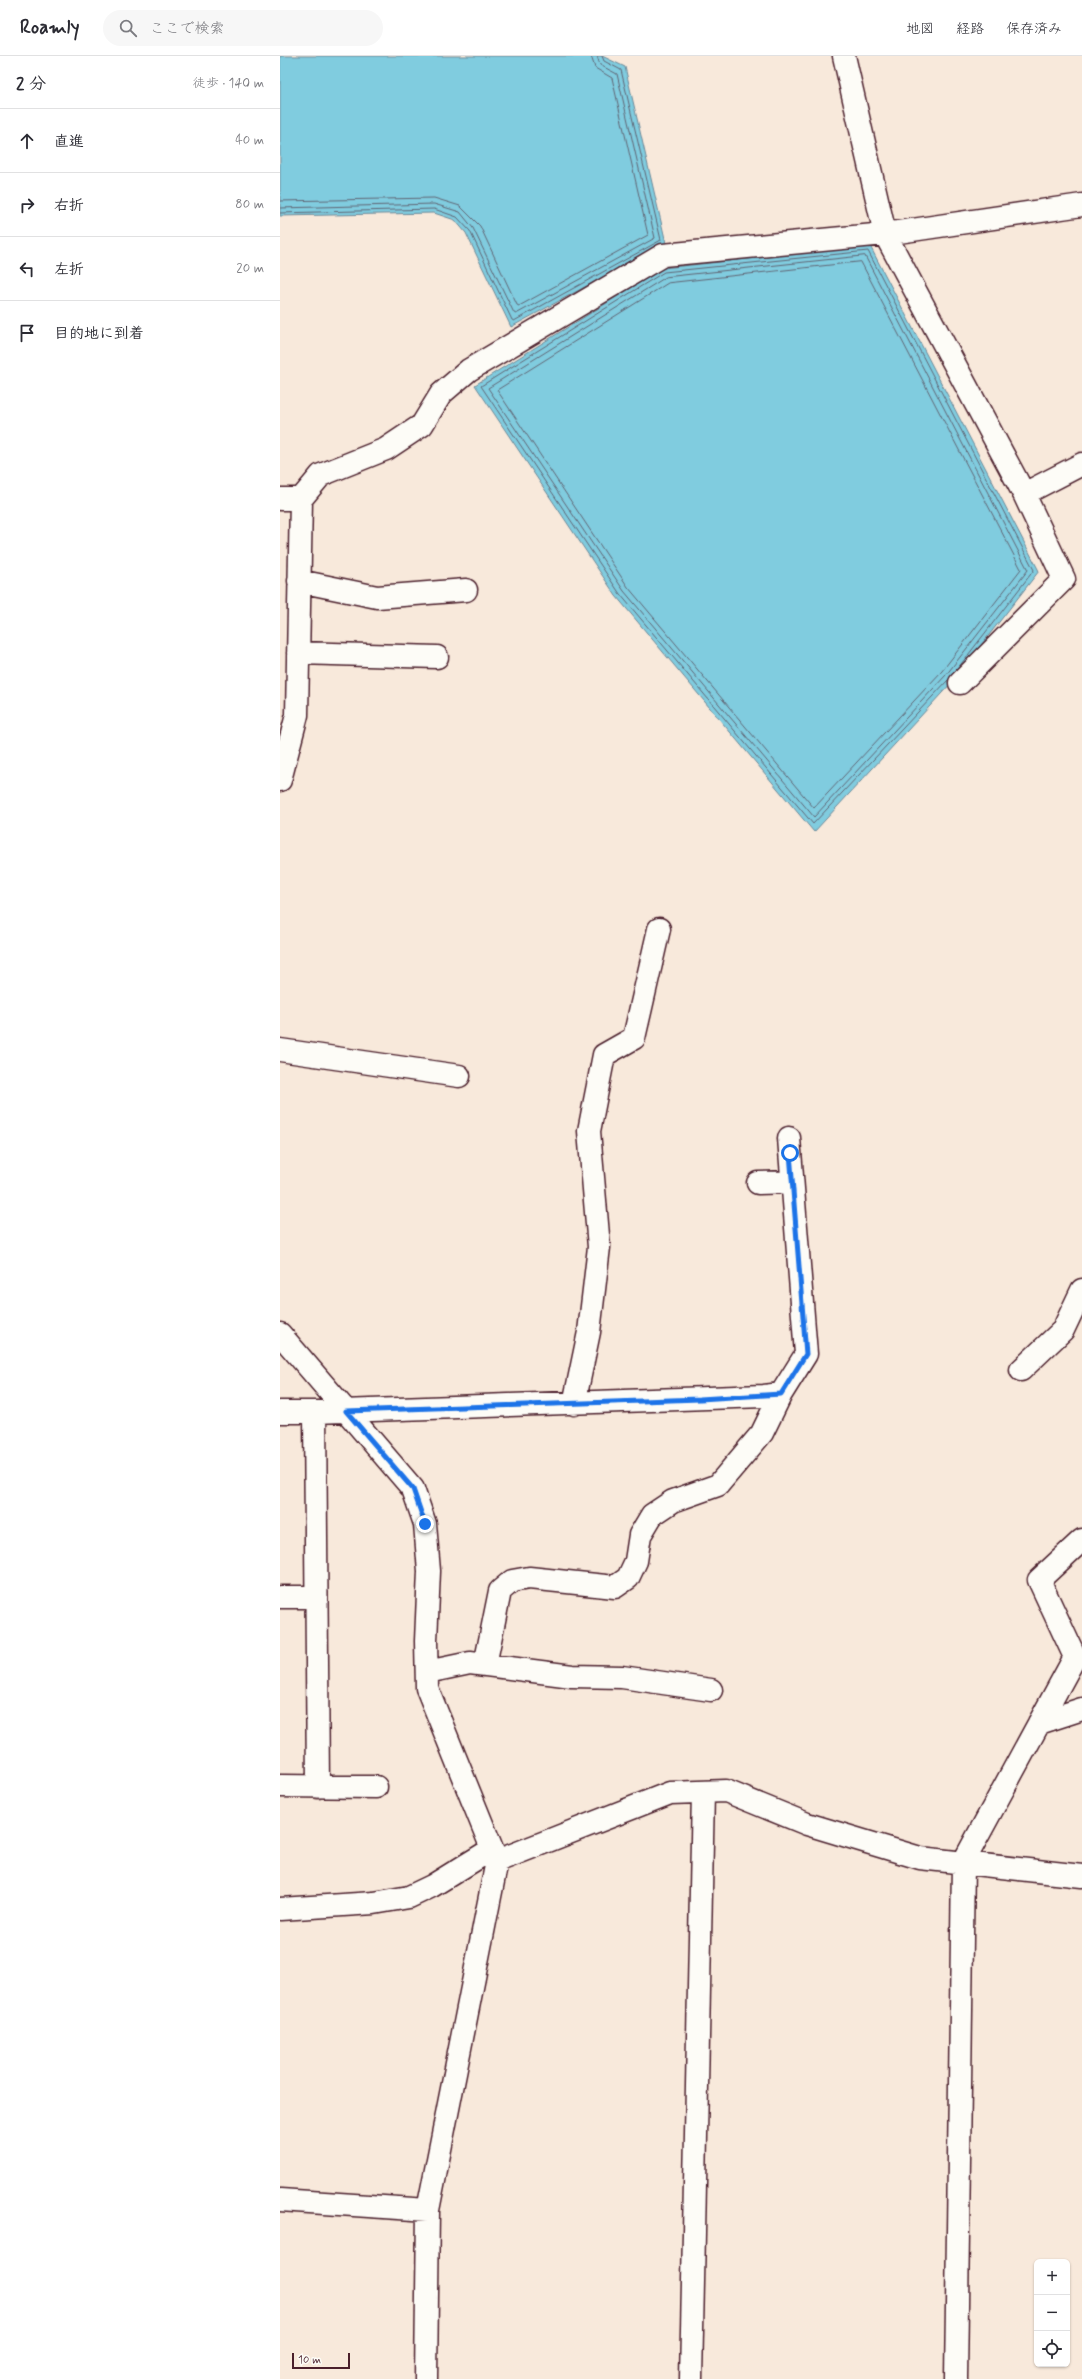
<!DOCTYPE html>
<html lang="ja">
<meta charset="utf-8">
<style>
body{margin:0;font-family:Mynerve,"Klee One",sans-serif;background:#f7f7f7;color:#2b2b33}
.controls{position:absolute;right:12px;bottom:12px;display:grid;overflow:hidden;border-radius:6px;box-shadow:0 1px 3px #0004}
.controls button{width:36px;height:36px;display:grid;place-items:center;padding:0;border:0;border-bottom:1px solid #e1e1e2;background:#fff;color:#2b2b33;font:20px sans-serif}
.scale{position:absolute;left:12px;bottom:10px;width:58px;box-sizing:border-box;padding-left:4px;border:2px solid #4a1f2b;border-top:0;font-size:11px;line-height:14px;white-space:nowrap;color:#4a1f2b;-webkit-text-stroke:3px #fdfcf7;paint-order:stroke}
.stop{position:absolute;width:12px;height:12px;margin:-9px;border:3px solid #1a73e8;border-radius:50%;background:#fff}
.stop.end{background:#1a73e8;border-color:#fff;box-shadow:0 1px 4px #0008}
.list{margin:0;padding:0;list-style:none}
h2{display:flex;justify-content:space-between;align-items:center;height:52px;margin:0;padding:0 16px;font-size:17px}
h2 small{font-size:13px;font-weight:400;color:#7c7c81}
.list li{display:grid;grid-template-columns:26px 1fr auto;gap:12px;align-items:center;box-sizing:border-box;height:64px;padding:0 16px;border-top:1px solid #e1e1e2}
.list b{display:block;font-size:15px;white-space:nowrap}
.list em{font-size:13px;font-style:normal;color:#7c7c81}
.icon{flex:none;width:22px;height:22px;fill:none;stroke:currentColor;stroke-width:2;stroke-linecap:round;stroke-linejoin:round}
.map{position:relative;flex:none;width:802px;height:2323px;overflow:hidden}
header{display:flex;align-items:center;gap:24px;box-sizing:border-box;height:56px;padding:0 20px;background:#fff;border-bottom:1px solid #e1e1e2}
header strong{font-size:19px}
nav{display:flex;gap:22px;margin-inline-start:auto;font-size:14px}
.search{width:280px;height:36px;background:#f7f7f7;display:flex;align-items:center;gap:10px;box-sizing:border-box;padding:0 14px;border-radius:22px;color:#7c7c81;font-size:15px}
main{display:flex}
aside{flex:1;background:#fff}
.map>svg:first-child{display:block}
.water{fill:#80ccdf;stroke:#6a8797}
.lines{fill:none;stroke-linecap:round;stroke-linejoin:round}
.shore{stroke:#606473;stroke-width:1}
.minor-casing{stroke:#4a1f2b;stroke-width:25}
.minor{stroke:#fdfcf7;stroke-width:22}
.route{stroke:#1a73e8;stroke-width:5}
</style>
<header>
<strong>Roamly</strong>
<div class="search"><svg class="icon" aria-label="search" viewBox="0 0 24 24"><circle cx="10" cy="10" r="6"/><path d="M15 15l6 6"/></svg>ここで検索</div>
<nav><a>地図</a><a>経路</a><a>保存済み</a></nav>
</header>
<main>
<aside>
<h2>2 分<small>徒歩 · 140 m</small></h2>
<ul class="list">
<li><svg class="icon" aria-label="ahead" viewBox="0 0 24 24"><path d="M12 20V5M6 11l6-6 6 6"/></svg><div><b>直進</b></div><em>40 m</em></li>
<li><svg class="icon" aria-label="right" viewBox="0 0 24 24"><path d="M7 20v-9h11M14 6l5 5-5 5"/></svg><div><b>右折</b></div><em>80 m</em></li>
<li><svg class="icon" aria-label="left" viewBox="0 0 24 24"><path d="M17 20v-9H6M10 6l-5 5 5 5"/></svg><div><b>左折</b></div><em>20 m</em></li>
<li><svg class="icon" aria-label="arrive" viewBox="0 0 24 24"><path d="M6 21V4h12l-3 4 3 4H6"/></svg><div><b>目的地に到着</b></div></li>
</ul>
</aside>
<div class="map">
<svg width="802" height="2323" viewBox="0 0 802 2323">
<rect width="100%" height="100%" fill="#f8e9db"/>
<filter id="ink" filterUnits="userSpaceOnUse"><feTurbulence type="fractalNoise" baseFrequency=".025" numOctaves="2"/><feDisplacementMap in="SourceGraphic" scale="8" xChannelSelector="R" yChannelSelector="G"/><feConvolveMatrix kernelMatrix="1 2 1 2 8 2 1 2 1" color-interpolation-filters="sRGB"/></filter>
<g filter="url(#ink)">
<path class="water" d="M0,0H322L345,11L386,187L231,271L186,177L175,164L154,157L0,160Z
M590,190L759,515L673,625L534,776L336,540L195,329L383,212Z"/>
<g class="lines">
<path class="shore" d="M0,145L154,142L180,150L200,170L237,249L239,250L368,179L332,22L315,12L311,0
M0,152L154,148L180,156L193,172L234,257L236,258L375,182L337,18L320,9L317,0
M0,157L154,153L177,161L190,175L232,264L234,265L381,184L341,14L324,5L322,0
M585,200L748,514L666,619L534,761L344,535L208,332L386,221Z
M581,206L741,513L662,615L534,752L348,531L217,334L388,227Z
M668,624L533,768L340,538L201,330L384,216L588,195L754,514L678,612"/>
<defs>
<path id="minor" d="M564,0L605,178L744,438L802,408
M0,443H21L17,659L0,724
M21,443L41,419L106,393L142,369L161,338L189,314L383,199L605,178L802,149
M19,525L97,541L186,534
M18,597L157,601
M680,627L784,523L744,438
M0,994L179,1020
M478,1127L512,1126
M0,1278L133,1433L145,1468L149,1515L146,1585L147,1632L217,1805
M741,1314L783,1274L802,1234
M294,1348L309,1276L319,1191L309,1075L324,999L354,982L379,873
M0,1356H35
M0,1541H36
M205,1609L220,1535L232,1525L249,1522L335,1531L348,1522L356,1505L360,1479L372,1459L393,1445L438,1429L482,1377L501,1338
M147,1616L190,1607L292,1620L342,1621L431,1634
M759,1667L802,1653
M0,1730L96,1731
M38,1731L35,1356L484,1340L501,1338L526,1298L509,1082
M0,1853L94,1847L129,1841L152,1830L212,1793
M0,2144L148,2154
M146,2323L148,2154L217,1805L390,1737L446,1735L527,1768L640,1802L802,1820
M411,2323L423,1736
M676,2323L683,1807L795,1601L759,1524L802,1484"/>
</defs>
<use href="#minor" class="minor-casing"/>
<use href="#minor" class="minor"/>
</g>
</g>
<g class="lines" filter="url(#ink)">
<path class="route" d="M145,1468L133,1433L66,1355L420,1343L501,1338L526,1298L510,1097"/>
</g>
</svg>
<div class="controls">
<button>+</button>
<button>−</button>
<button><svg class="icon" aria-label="locate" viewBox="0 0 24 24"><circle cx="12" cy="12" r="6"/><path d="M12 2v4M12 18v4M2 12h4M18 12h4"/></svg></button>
</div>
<div class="scale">10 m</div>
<div class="stop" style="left:510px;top:1097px"></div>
<div class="stop end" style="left:145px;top:1468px"></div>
</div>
</main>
